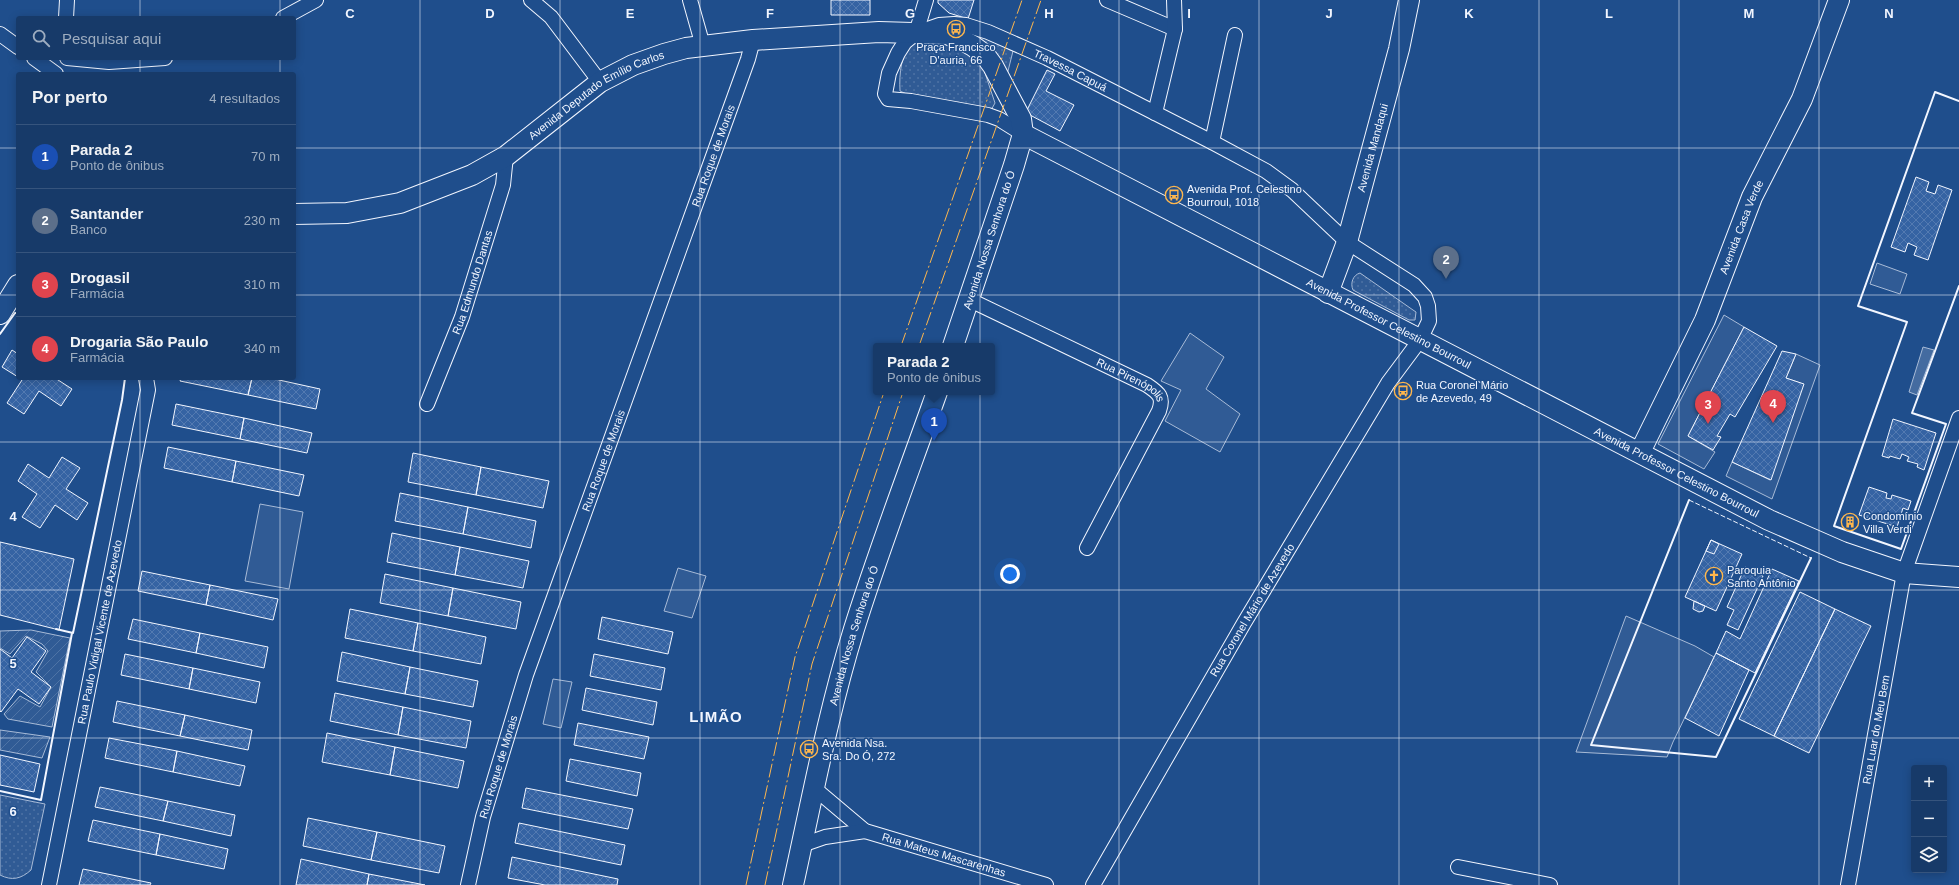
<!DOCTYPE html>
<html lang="pt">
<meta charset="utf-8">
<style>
body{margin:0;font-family:Arial,sans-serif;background:#244571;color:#f1f3f6}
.controls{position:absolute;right:12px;bottom:12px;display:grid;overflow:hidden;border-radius:4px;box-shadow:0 2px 10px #0003}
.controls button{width:36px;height:36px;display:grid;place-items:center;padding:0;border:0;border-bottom:1px solid #36547d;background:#173a69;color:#f1f3f6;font:20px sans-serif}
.you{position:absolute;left:1010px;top:574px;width:14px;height:14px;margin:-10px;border:3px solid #fff;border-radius:50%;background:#1a73e8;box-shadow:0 0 0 6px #1a73e833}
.badge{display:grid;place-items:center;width:26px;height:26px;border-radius:50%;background:#ffb74d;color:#fff;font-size:13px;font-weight:700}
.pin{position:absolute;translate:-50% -33px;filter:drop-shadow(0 1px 2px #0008)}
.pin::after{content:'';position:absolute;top:21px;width:14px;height:12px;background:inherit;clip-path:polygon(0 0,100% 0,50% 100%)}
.popup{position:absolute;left:873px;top:343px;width:122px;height:52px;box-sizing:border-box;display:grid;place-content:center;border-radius:4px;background:#173a69;filter:drop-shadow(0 1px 3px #0005);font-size:13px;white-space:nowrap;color:#9eadc0}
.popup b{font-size:15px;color:#f1f3f6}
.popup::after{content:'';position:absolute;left:50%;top:100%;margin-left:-8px;border:8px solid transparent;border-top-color:#173a69}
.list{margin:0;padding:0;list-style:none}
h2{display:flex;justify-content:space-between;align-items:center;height:52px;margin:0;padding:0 16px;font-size:17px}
h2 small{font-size:13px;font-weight:400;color:#9eadc0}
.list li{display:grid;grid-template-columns:26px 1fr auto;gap:12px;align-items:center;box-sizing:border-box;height:64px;padding:0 16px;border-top:1px solid #36547d}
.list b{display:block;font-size:15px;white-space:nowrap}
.list p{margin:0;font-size:13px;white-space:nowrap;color:#9eadc0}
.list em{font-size:13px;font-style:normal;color:#9eadc0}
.icon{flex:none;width:22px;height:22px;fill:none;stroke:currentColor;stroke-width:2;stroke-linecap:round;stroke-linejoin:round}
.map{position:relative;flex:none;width:1959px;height:885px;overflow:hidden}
.search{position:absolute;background:#173a69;box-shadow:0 2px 10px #0003;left:16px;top:16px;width:280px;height:44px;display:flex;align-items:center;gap:10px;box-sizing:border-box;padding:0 14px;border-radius:4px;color:#9eadc0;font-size:15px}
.panel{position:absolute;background:#173a69;box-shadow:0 2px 10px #0003;left:16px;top:72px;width:280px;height:308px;border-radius:4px}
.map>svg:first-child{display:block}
.built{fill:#305b95;stroke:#a8bbd7}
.park{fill:url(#park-dots);stroke:#a8bbd7}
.garden{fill:url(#garden-furrows);stroke:#a8bbd7}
.water{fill:#446ba0;stroke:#a8bbd7}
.building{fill:url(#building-cross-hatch);stroke:#f2f6ff}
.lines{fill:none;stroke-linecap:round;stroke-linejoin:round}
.street-casing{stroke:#f2f6ff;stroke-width:16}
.secondary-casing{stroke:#f2f6ff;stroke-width:22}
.street{stroke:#1f4e8c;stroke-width:14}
.secondary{stroke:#1f4e8c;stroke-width:20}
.fence{stroke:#f2f6ff;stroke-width:1;stroke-dasharray:5 2;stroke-linecap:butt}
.wall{stroke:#f2f6ff;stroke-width:2}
.power{stroke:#ffb74d;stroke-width:1;stroke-dasharray:14 3 2 3;stroke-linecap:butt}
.grid{fill:none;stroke:#f2f6ff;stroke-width:1;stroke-opacity:0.55}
.labels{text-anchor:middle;stroke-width:3;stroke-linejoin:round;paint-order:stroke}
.poi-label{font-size:11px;fill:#f2f6ff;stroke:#1f4e8c;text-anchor:start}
.street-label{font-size:11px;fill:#f2f6ff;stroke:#1f4e8c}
.district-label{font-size:15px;font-weight:bold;letter-spacing:1px;fill:#f2f6ff;stroke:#1f4e8c}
.grid-label{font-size:13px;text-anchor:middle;font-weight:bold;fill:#f2f6ff;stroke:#1f4e8c;stroke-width:3;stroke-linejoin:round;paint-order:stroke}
</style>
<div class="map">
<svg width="1959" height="885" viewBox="0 0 1959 885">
<defs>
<pattern id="park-dots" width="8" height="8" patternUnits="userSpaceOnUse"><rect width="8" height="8" fill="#305b95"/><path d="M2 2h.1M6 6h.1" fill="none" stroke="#4e73a5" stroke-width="1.8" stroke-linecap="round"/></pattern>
<pattern id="garden-furrows" width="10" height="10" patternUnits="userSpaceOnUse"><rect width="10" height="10" fill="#305b95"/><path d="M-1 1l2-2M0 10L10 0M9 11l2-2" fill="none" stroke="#4e73a5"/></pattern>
<pattern id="building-cross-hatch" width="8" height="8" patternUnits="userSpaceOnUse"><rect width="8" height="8" fill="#3563a3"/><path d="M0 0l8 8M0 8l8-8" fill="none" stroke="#537ab1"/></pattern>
</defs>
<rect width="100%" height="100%" fill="#1f4e8c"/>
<path class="built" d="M1877,263L1907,274L1900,294L1870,284Z
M1724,315L1744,327L1688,436L1715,452L1704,469L1658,444Z
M1190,333L1224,357L1206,389L1240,414L1220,452L1165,421L1181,390L1161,381Z
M1796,354L1820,365L1772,499L1726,476L1732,462L1770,480L1803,384L1786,378Z
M260,504L303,512L289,589L245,581Z
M678,568L706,576L692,618L664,611Z
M1626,616L1695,646L1714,657L1673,742L1667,757L1576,752Z
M553,679L572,682L561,728L543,724Z"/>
<path class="park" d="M965,28L1013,51L1006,79Z
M913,40L954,42L982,64L995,103L990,112L913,97L900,91C899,73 901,54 913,40Z
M1360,273L1413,310L1416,312L1415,320H1409L1353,290C1350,283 1353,275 1360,273Z
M0,795L45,804L31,870C21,879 12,881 0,875Z"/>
<path class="garden" d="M31,630L70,638L52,727L8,719L4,714L20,696L40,707L51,687L36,672L48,651L42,644L26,636L10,654L0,648V631Z
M0,730L50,737L42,758L0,750Z"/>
<path class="water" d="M1923,347L1934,350L1917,395L1909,392Z"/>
<path class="building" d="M831,0H870V15H831Z
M938,0H974L968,19L949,13L938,3Z
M1047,70L1055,74L1046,91L1074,105L1060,131L1030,115L1027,110Z
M1916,177L1929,182L1926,191L1935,194L1938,185L1952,190L1928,260L1914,255L1917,247L1908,243L1905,252L1891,247Z
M1744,327L1777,346L1735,417L1730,414L1717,436L1721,437L1713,450L1688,436Z
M12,350L18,354V377L2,367Z
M1782,351L1796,354L1786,378L1804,384L1771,480L1732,462Z
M19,378H55L72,389L61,406L39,391L24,414L7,403L22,380Z
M181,378H252L248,395L180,381Z
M252,378H270L320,389L316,409L248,395Z
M176,404L244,418L240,439L172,425Z
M244,418L312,433L307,453L240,439Z
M1893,419L1936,433L1924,470L1917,467L1918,464L1907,461L1909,457L1902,454L1900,459L1890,456L1889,458L1882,456Z
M168,447L236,461L232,482L164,468Z
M413,453L481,467L476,495L408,482Z
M62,457L80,468L66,489L88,503L77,520L55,505L40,528L22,517L37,494L18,481L28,464L49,478Z
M236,461L304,475L299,496L232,482Z
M481,467L549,481L543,508L476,495Z
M1869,487L1887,493L1886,498L1891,499L1892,495L1911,501L1908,510L1903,508L1897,527L1859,515Z
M400,493L468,507L463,534L395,521Z
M468,507L536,521L531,548L463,534Z
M1847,515L1857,519L1853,529L1843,525Z
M392,533L460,547L455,575L387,562Z
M1711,540L1742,554L1716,611L1685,597Z
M1711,540L1719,544L1714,554L1706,551Z
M0,542L74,559L59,630L0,615Z
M460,547L529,561L523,588L455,575Z
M1745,567L1763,576L1738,630L1727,625L1734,610L1727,607Z
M1772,569L1799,581L1755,673L1716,653L1726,631L1740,639Z
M142,571L210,585L206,605L138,591Z
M385,574L453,588L448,616L380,603Z
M210,585L278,599L273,620L206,605Z
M453,588L521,602L516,629L448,616Z
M1800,592L1835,609L1774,736L1739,719Z
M1694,601L1705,606L1703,611L1699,612L1693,609Z
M350,609L418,623L413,651L345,638Z
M1835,609L1871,626L1809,753L1774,736Z
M602,617L673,632L668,654L598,639Z
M133,619L200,633L196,653L128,639Z
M418,623L486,637L481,664L413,651Z
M200,633L268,647L264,668L196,653Z
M27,637L46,651L31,672L51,687L39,704L18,689L1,712L0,711V649L12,658Z
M342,652L410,667L405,694L337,681Z
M1716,653L1749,670L1719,736L1685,718Z
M125,654L193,668L189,689L121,675Z
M594,654L665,668L661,690L590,676Z
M410,667L478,681L473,707L405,694Z
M193,668L260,682L256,703L189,689Z
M586,688L657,702L653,725L582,710Z
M335,693L403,707L398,735L330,721Z
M117,701L185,715L180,736L113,722Z
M403,707L471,721L466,748L398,735Z
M185,715L252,730L248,750L180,736Z
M578,723L649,737L644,759L574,745Z
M327,733L395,747L390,775L322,762Z
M109,738L177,751L173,772L105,758Z
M395,747L464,761L458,788L390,775Z
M177,751L245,766L240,786L173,772Z
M0,755L40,764L34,792L0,785Z
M570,759L641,773L637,796L566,781Z
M100,787L168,801L163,821L95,807Z
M526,788L633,809L628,829L522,808Z
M168,801L235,815L231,836L163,821Z
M308,818L377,832L371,860L303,846Z
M93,820L160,834L156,855L88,841Z
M519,823L625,845L621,865L515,843Z
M377,832L445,846L439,873L371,860Z
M160,834L228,849L224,869L156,855Z
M512,857L618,879L617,885H545L508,878Z
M301,859L369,874L367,885H296Z
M83,869L151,883L150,885H79Z
M369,874L425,885H367Z"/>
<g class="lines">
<defs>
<g id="street">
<path d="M531,0L551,17L600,82"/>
<path d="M690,0L703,46"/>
<path d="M1107,0L1175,29"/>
<path d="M66,18L67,0"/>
<path d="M283,18L316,0"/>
<path d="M916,33L926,0"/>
<path d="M0,34L18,47"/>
<path d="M34,58L56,74"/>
<path d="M67,58L109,62L165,58"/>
<path d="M1155,113L1175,29L1174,0"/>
<path id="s1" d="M1023,134L999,119L988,115L911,101L888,99L885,94L889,73L898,53L905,42L916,33L939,25L954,24L966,25L988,32L1047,58L1212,142L1266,171L1292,190L1347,242L1414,285L1425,297L1428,306L1429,321L1420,340L1388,383L1244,623L1093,885"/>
<path d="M1212,142L1235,35"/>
<path id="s2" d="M970,300L1147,385C1159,393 1164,397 1159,411L1087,548"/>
<path id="s3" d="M427,404L462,317L503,185L506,156"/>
<path id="s4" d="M814,788L865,831L1046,885"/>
<path d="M802,845L825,837L865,831"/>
<path d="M1458,867L1550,885"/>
<path id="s5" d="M49,885L148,390L146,378"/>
<path id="s6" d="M468,885L483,817L526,675L748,59L753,40"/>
<path id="s7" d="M1848,885L1904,573L1959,418"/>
</g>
<g id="secondary">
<path id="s8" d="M1023,134L1769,520L1842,552L1904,573L1959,577"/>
<path id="s9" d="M294,214L347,213L400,203L472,175L506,156L600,82L633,65L664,54L686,48L753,40L879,32L947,34L964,41L973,46L985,55L993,66L1021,119L1023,134L1014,165L953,346"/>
<path id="s10" d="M1328,293L1347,242L1399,49L1409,0"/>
<path d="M0,314L18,285"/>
<path id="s11" d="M1640,452L1705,320L1752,197L1802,99L1839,0"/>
<path id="s12" d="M793,885C812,799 828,713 854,629C879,549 909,471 937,392"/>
</g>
</defs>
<use href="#street" class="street-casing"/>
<use href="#secondary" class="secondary-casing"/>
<use href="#street" class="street"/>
<use href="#secondary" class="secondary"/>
<path class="fence" d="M1689,500L1811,558"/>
<path class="wall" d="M1959,101L1935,92L1858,306L1907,322L1834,526L1901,549L1946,424L1912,413L1959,286
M0,334L15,313H18
M1689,500L1591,745L1716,757L1811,558
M56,629L73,633L122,400L125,378
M0,791L41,800L72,633"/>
<path class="power" d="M901,346L1022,0
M919,346L1041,0
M746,885L795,657L884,392
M765,885L812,664L903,392"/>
</g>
<path class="grid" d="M140,0V18M280,0V18M420,0V885M560,0V885M700,0V885M840,0V885M980,0V885M1119,0V885M1259,0V885M1399,0V885M1539,0V885M1679,0V885M1819,0V885M140,58V74M280,58V74M0,148H18M294,148H1959M0,295H18M294,295H1959M140,378V885M280,378V885M0,442H1959M0,590H1959M0,738H1959"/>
<defs>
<symbol id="bus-ring" viewBox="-11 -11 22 22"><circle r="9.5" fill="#1f4e8c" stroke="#ffb74d" stroke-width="1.5"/><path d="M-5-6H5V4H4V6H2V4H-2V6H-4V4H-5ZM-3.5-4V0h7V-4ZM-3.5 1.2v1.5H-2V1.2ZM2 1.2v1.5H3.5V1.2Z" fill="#ffb74d"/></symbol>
<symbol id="building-ring" viewBox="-11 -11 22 22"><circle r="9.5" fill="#1f4e8c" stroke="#ffb74d" stroke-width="1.5"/><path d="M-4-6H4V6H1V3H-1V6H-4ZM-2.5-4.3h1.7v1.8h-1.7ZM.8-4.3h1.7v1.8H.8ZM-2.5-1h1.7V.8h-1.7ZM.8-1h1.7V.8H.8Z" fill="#ffb74d"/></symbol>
<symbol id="church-ring" viewBox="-11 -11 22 22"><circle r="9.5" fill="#1f4e8c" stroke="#ffb74d" stroke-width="1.5"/><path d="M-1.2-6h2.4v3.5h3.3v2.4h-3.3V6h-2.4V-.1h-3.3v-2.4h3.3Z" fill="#ffb74d"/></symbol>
</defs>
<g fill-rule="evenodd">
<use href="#bus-ring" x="946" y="19" width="20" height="20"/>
<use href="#bus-ring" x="1164" y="185" width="20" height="20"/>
<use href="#bus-ring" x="1393" y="381" width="20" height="20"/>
<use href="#building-ring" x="1840" y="512" width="20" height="20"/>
<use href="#church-ring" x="1704" y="566" width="20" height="20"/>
<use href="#bus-ring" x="799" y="739" width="20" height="20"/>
</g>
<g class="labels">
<g class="poi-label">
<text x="956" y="51" text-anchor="middle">Praça Francisco<tspan x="956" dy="13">D'auria, 66</tspan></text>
<text x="1187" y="193">Avenida Prof. Celestino<tspan x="1187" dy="13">Bourroul, 1018</tspan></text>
<text x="1416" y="389">Rua Coronel Mário<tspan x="1416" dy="13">de Azevedo, 49</tspan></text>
<text x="1863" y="520">Condomínio<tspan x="1863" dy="13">Villa Verdi</tspan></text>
<text x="1727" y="574">Paroquia<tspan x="1727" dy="13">Santo Antônio</tspan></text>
<text x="822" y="747">Avenida Nsa.<tspan x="822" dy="13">Sra. Do Ó, 272</tspan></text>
</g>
<g class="street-label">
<text dy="4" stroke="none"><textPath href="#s1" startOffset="383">Travessa Capuá</textPath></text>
<text dy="4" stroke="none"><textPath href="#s9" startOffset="333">Avenida Deputado Emílio Carlos</textPath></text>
<text dy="4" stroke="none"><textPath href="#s10" startOffset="152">Avenida Mandaqui</textPath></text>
<text dy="4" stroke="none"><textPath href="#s6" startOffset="770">Rua Roque de Morais</textPath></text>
<text dy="4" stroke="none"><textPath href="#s11" startOffset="247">Avenida Casa Verde</textPath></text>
<text transform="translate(989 240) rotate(-72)" y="4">Avenida Nossa Senhora do Ó</text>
<text dy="4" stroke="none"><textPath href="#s3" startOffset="130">Rua Edmundo Dantas</textPath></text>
<text dy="4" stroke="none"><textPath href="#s8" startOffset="412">Avenida Professor Celestino Bourroul</textPath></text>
<text dy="4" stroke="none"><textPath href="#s2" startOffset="180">Rua Pirenópolis</textPath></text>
<text dy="4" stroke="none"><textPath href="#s6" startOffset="446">Rua Roque de Morais</textPath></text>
<text dy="4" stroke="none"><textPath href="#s8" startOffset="736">Avenida Professor Celestino Bourroul</textPath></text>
<text transform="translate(1252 610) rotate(-59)" y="4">Rua Coronel Mário de Azevedo</text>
<text dy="4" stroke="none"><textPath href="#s5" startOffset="258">Rua Paulo Vidigal Vicente de Azevedo</textPath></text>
<text dy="4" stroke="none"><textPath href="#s12" startOffset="257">Avenida Nossa Senhora do Ó</textPath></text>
<text dy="4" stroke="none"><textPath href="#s7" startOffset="158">Rua Luar do Meu Bem</textPath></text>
<text dy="4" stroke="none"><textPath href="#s6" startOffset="122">Rua Roque de Morais</textPath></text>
<text dy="4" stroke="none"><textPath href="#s4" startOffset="149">Rua Mateus Mascarenhas</textPath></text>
</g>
<g class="district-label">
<text x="716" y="722">LIMÃO</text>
</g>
</g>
<g class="grid-label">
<text x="350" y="18">C</text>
<text x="490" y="18">D</text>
<text x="630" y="18">E</text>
<text x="770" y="18">F</text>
<text x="910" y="18">G</text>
<text x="1049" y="18">H</text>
<text x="1189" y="18">I</text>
<text x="1329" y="18">J</text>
<text x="1469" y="18">K</text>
<text x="1609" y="18">L</text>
<text x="1749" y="18">M</text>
<text x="1889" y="18">N</text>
<text x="13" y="521">4</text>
<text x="13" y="668">5</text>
<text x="13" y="816">6</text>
</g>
</svg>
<div class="controls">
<button>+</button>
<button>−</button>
<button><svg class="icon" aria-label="layers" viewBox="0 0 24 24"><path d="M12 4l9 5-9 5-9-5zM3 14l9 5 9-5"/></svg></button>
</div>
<div class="you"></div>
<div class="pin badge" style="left:934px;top:441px;background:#1a4fb4">1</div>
<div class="popup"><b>Parada 2</b>Ponto de ônibus</div>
<div class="pin badge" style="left:1446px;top:279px;background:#5c6f8a">2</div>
<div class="pin badge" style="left:1708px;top:424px;background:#e0444e">3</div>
<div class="pin badge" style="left:1773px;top:423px;background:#e0444e">4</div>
<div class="search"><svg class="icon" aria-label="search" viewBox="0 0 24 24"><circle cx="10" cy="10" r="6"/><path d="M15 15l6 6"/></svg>Pesquisar aqui</div>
<section class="panel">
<h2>Por perto<small>4 resultados</small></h2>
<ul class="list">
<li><span class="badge" style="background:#1a4fb4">1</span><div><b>Parada 2</b><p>Ponto de ônibus</p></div><em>70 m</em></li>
<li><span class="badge" style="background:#5c6f8a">2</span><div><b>Santander</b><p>Banco</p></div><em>230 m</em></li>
<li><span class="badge" style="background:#e0444e">3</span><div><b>Drogasil</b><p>Farmácia</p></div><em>310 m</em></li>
<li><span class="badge" style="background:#e0444e">4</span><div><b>Drogaria São Paulo</b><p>Farmácia</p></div><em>340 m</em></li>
</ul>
</section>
</div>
